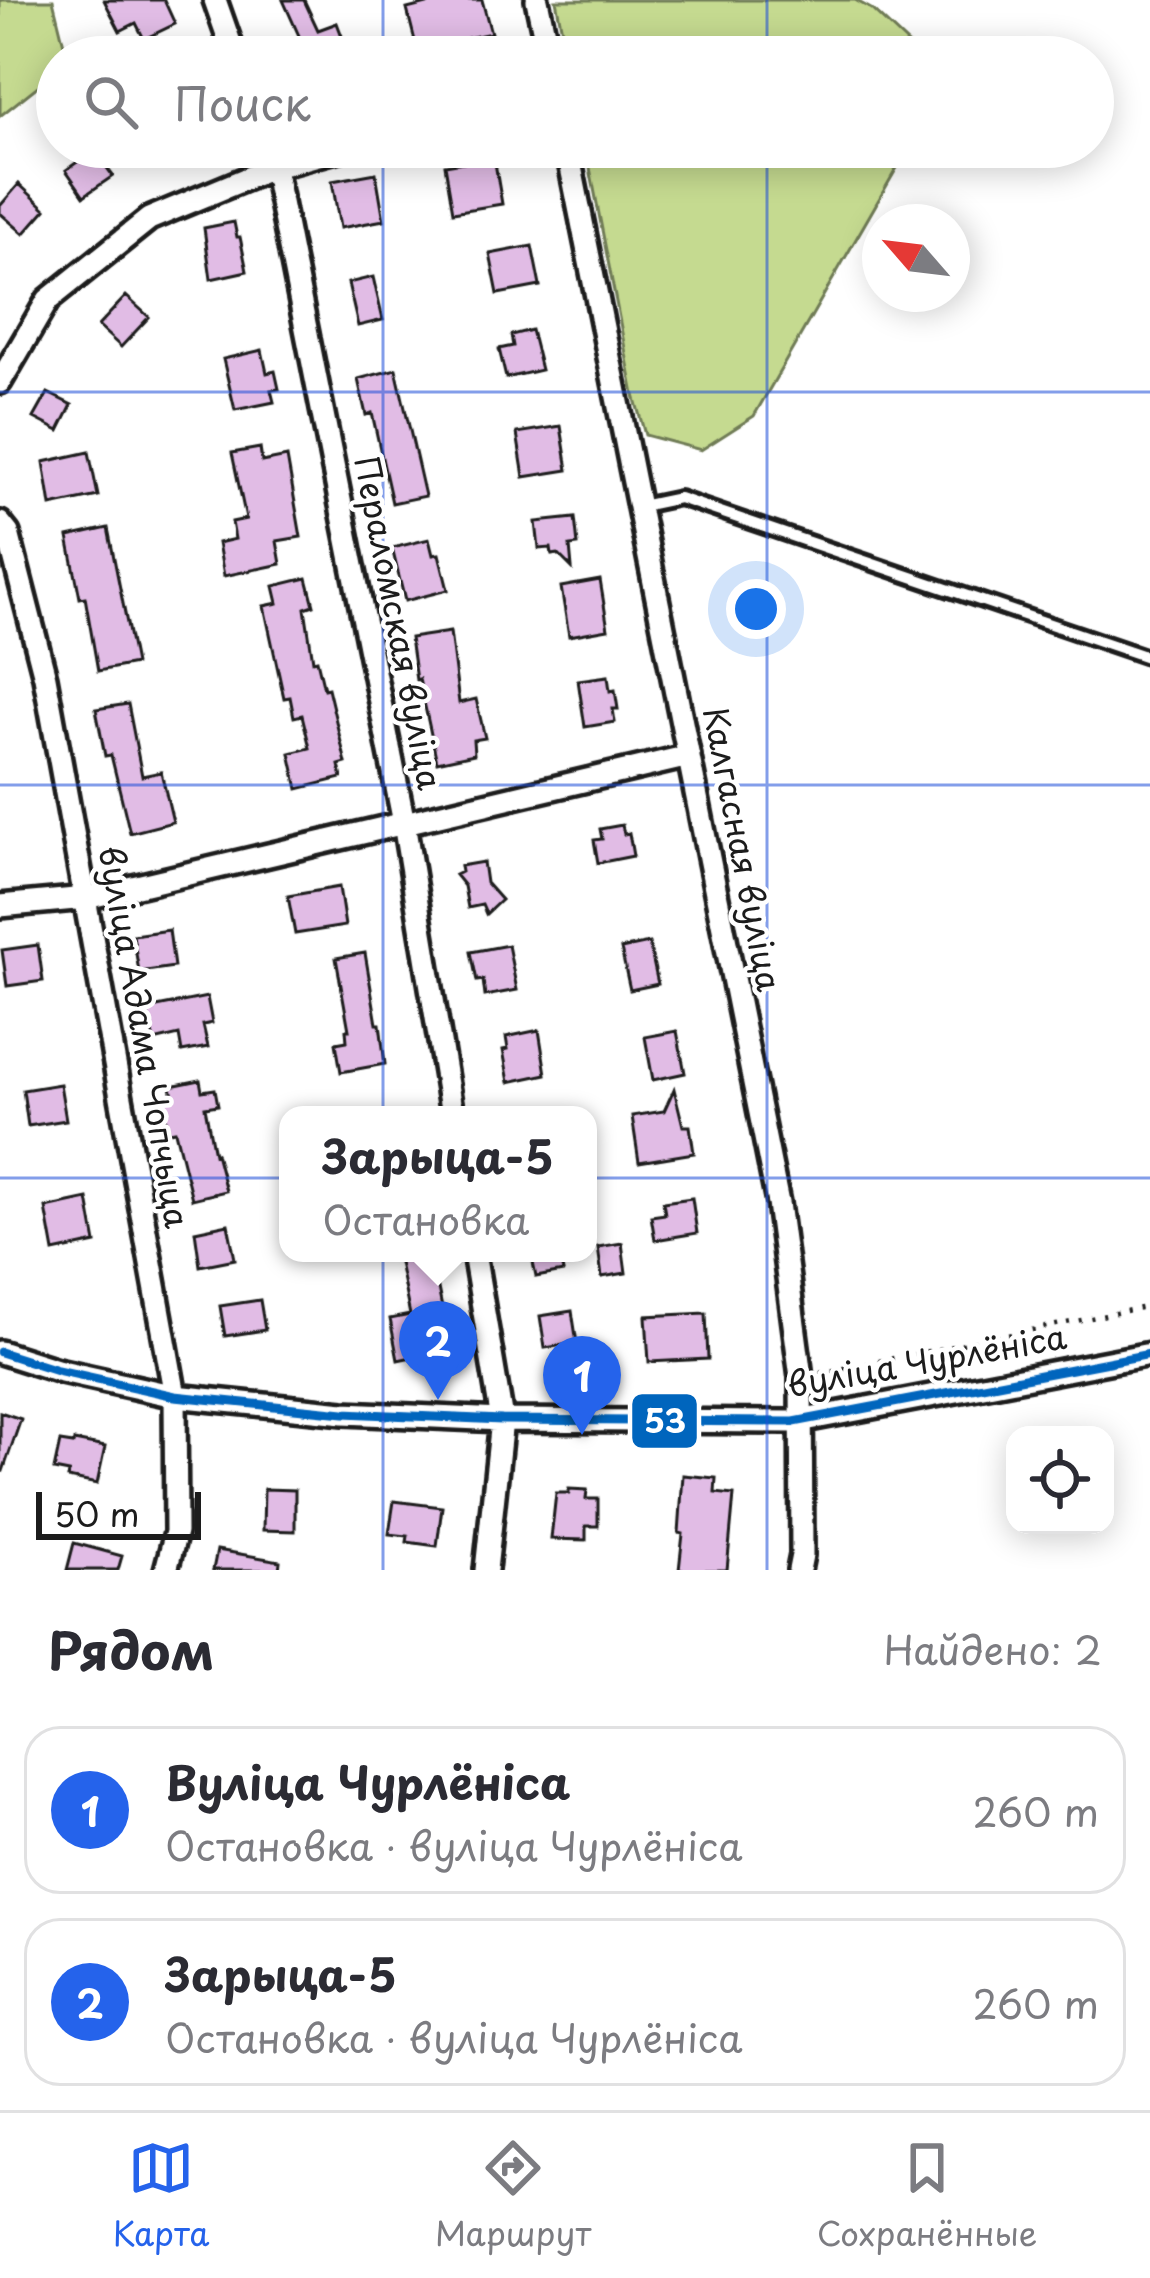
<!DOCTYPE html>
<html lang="ru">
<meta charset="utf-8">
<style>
body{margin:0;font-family:"Playpen Sans",sans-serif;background:#f2f2f3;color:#2b2b33}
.controls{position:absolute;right:36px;bottom:36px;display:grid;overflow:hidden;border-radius:24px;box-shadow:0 6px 30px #0003}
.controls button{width:108px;height:108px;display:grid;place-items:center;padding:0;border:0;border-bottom:3px solid #e1e1e2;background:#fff;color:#2b2b33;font:60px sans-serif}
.compass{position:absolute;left:862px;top:204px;width:108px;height:108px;border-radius:50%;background:#fff;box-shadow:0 6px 30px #0003;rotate:298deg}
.scale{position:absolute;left:36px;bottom:30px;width:165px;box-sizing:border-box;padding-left:12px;border:6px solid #1c1c1c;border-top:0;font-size:33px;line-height:42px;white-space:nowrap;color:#1c1c1c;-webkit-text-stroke:9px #fff;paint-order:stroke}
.you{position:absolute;left:756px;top:609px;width:42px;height:42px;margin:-30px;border:9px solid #fff;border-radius:50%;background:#1a73e8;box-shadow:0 0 0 18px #1a73e833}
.badge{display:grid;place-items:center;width:78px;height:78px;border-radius:50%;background:#2563eb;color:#fff;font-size:39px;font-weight:700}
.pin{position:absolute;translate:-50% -99px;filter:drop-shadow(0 3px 6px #0008)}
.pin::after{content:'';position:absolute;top:63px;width:42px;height:36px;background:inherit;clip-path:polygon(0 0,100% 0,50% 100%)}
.popup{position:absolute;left:279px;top:1106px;width:318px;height:156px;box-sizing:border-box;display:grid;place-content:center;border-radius:24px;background:#fff;filter:drop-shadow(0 3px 9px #0005);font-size:39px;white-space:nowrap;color:#7c7c81}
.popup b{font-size:45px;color:#2b2b33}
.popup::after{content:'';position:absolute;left:50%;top:100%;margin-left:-24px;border:24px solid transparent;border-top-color:#fff}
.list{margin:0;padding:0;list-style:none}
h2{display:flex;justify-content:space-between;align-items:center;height:156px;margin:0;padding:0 48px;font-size:51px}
h2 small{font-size:39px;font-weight:400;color:#7c7c81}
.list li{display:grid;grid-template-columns:78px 1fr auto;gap:36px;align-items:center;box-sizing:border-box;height:168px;margin:0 24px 24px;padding:0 24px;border:3px solid #e1e1e2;border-radius:36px}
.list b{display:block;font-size:45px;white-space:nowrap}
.list p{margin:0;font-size:39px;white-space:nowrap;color:#7c7c81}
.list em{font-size:39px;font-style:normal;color:#7c7c81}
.icon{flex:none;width:66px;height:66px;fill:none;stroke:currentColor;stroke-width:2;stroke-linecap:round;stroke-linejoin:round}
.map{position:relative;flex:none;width:1150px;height:1570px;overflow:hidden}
.search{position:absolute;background:#fff;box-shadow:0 6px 30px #0003;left:36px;right:36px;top:36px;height:132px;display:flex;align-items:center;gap:30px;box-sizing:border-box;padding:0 42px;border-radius:66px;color:#7c7c81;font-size:45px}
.sheet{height:540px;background:#fff}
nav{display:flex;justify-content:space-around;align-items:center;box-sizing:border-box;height:168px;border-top:3px solid #e1e1e2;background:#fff;font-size:33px;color:#7c7c81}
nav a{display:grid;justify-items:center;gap:6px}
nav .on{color:#2563eb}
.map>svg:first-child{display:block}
.green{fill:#c5da90;stroke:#707b56;stroke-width:3}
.building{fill:#e1bce5;stroke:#1c1c1c;stroke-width:3}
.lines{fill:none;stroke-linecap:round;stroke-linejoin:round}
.lane-casing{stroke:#1c1c1c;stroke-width:20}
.street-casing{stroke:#1c1c1c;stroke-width:30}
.path{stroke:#1c1c1c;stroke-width:4.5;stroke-dasharray:3 9;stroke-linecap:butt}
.lane{stroke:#fff;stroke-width:10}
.street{stroke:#fff;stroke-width:21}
.bus-1-casing{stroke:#fff;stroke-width:18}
.bus-1{stroke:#0065bd;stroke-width:9}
.grid{fill:none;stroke:#1d4ed8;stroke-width:3;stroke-opacity:0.55}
.labels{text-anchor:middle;stroke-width:9;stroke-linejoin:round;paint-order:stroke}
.street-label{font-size:33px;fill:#1c1c1c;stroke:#fff}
.line-badge{stroke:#fff;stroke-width:4.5}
.badge-label{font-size:33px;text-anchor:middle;font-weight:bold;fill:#fff}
</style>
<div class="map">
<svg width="1150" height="1570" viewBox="0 0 1150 1570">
<rect width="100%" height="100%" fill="#fff"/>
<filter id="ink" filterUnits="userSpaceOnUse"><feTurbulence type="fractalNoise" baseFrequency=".00833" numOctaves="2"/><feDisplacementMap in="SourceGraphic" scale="24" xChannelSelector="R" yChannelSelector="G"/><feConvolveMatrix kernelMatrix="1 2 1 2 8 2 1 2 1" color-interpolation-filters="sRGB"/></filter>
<g filter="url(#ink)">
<path class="green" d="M0,0H53L67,57H57V71L0,116Z
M556,0H855L871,9L922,57H567Z
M586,147H909L754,416L701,450L645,435L634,395Z"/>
<path class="building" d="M104,0H164L175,24L144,39L136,23L120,31Z
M283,0H304L318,30L337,23L350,57H303L296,39L300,38Z
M443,0H482L491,33L468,38L471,50L444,57H419L407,9Z
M94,150L113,176L84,196L66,170Z
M494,157L502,204L453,212L445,165Z
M376,173L384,220L340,228L332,181Z
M19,184L46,209L24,234L0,213V206Z
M234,222L237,237H240L247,271L211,279L204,228Z
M532,246L540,286L498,294L490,254Z
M373,277L383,320L358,326L348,283Z
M126,296L149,317L121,347L98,326Z
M531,330L541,370L506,378L499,349L513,346L511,335Z
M262,350L267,373L275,371L279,389L271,390L274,402L235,410L223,359Z
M396,369L425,496L392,503L372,413L366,415L358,379Z
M48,393L72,405L59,431L34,418Z
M561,426L568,470L524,477L517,433Z
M260,448L262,462L287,457L301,537L277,541L281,564L224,576L218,543L235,539L232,522L246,519L232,453Z
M89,452L98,496L51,506L44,462Z
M575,518L578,545L570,546L572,568L558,554L552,555L551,548L539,549L536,522Z
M108,528L135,664L98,671L85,597L80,598L68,537Z
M429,539L433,555L439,554L448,590L405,601L392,548Z
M307,578L314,605L305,608L313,661L317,660L324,689L328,688L346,763L339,765L342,778L298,789L290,753L310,748L302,715L294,717L290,697L284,698L264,606L278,603L274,586Z
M600,580L608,629L569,636L561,587Z
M450,632L459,703L476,699L485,738L473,740L474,754L437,762L419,679L416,680L410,638Z
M608,676L610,691L615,690L618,709H613L615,722L585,727L578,680Z
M128,704L142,776L161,772L173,822L130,833L111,755L105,756L96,709Z
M622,825L624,834L629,833L633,856L598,863L594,840L602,839L600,829Z
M483,862L486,883L501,900L486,914L482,905L468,908L464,886L455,875L461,872L460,866Z
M339,887L345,926L295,934L288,896Z
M169,930L174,967L139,972L133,935Z
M649,943L658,984L630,990L621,949Z
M38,945L43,981L7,986L2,950Z
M508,945L517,990L485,996L483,980L477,981L471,952Z
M365,953L377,1024H380L385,1064L341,1072L336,1043L347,1041L346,1030H349L336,958Z
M207,997L212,1023L203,1025L208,1047L182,1052L179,1035L154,1041L147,1009Z
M539,1030L546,1074L509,1082L503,1050L508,1049L506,1037Z
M677,1031L685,1073L653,1080L645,1037Z
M200,1080L202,1091L215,1089L218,1105L205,1107L214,1154L216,1153L226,1191L192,1199L175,1131L169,1132L165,1115L158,1116L155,1101L173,1097L171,1086Z
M60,1084L66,1120L28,1126L23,1090Z
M674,1089L683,1126H690L694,1153L639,1162L632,1116L664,1111Z
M692,1198L697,1233L655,1240L651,1216L665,1214L663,1202Z
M88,1199L96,1243L54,1252L46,1208Z
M228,1224L235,1259L200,1266L195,1231Z
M622,1243L626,1273L602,1277L598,1247Z
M397,1253H431L445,1323L429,1326L435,1352L398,1360L390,1319L410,1315Z
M531,1253H559L563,1272L536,1277Z
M260,1300L265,1330L225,1336L220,1306Z
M572,1311L577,1343L545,1348L540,1316Z
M706,1313L708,1359L649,1362L646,1316Z
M0,1412L21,1419L3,1471L0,1470Z
M74,1441L105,1447L97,1484L68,1478L69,1473L54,1470L60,1442L73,1444Z
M683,1475L716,1478L715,1493L734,1495L727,1570H679L683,1534L679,1533Z
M264,1489L295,1490V1531L263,1530Z
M569,1489L587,1490L586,1499H598V1526H586V1540L551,1539L556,1493H569Z
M394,1501L442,1507L437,1546L407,1542L408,1536L389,1534Z
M74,1543L122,1556L118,1570H67Z
M217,1550L280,1561L279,1570H213Z"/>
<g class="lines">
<defs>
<path id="lane" d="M641,506L679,498L1150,658"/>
<path id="street" d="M215,0L235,57
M537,0L549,57
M267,147L274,167L404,823L452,1115
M567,147L778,1203L801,1377L802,1555L799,1570
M0,382L48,300L149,219L274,167L347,147
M0,523L8,533L45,677L175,1396L176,1532L166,1570
M0,906L86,898L689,756
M474,1253L502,1420L486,1570
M0,1352L57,1370L175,1396L344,1413L502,1420L794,1422L1150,1354"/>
</defs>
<use href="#lane" class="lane-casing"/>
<use href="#street" class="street-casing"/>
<path class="path" d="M820,1373L1150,1306"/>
<use href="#lane" class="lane"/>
<use href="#street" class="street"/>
<defs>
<path id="bus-1" d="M0,1352L57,1370L175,1396L344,1413L502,1420L794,1422L1150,1354"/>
</defs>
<use href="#bus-1" class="bus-1-casing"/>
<use href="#bus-1" class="bus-1"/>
</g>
</g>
<path class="grid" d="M383,0V57M767,0V57M383,147V1570M767,147V1570M0,392H1150M0,785H1150M0,1178H1150"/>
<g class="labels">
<g class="street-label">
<text transform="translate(398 623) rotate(79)" y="12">Пераломская вуліца</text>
<text transform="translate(742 849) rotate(79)" y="12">Калгасная вуліца</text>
<text transform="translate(144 1037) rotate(80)" y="12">вуліца Адама Чопчыца</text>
<text transform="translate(927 1361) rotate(-10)" y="12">вуліца Чурлёніса</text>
</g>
</g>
<rect class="line-badge" x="630" y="1392" width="69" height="58" rx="12" fill="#0065bd"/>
<g class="badge-label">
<text x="665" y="1433">53</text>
</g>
</svg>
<div class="controls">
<button><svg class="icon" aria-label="locate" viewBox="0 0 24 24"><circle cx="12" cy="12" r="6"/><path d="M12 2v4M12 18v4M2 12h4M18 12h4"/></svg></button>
</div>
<svg class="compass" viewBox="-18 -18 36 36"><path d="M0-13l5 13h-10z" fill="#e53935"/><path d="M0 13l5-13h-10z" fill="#7c7c81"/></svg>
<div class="scale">50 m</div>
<div class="you"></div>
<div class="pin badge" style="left:582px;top:1435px">1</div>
<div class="pin badge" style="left:438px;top:1400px">2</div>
<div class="popup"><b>Зарыца-5</b>Остановка</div>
<div class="search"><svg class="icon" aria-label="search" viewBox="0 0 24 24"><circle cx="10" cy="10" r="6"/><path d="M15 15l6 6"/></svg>Поиск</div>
</div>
<section class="sheet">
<h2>Рядом<small>Найдено: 2</small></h2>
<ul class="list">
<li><span class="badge">1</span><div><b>Вуліца Чурлёніса</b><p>Остановка · вуліца Чурлёніса</p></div><em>260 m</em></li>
<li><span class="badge">2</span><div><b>Зарыца-5</b><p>Остановка · вуліца Чурлёніса</p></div><em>260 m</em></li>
</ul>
</section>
<nav>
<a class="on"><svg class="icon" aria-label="map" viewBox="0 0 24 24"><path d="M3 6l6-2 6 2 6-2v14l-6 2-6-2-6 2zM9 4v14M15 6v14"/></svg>Карта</a>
<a><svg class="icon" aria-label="directions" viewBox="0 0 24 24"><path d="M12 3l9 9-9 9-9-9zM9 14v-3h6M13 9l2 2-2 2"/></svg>Маршрут</a>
<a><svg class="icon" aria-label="saved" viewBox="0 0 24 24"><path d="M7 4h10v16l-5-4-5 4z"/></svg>Сохранённые</a>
</nav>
